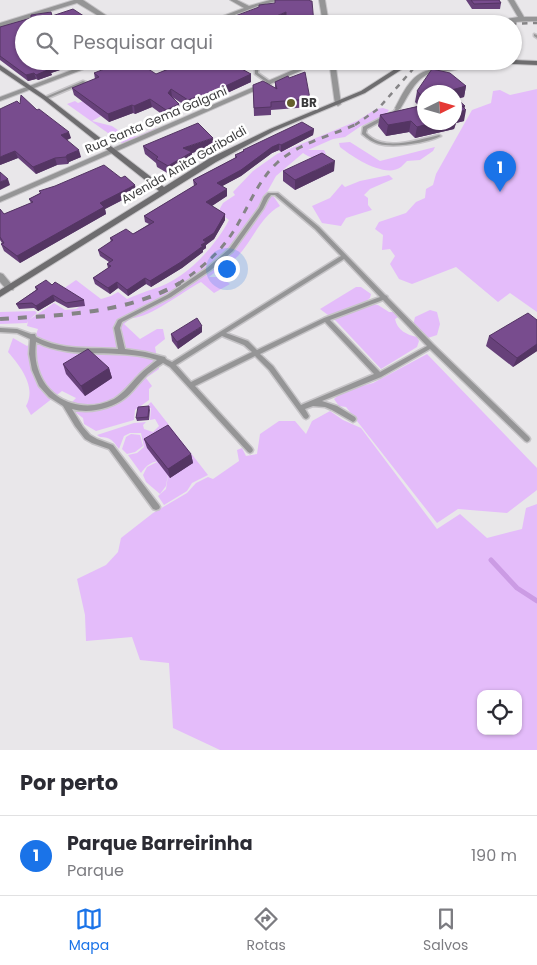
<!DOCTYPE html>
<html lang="pt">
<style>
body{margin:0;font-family:Poppins,sans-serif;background:#f7f7f7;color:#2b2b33}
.controls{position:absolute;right:15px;bottom:15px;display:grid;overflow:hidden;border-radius:10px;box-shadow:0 1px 4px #0004}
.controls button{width:45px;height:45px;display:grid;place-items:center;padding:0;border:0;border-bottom:1px solid #e1e1e2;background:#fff;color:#2b2b33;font:25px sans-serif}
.compass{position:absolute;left:417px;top:85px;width:45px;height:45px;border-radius:50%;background:#fff;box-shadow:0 1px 4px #0004;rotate:85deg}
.you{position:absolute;left:226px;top:268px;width:18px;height:18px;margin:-12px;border:4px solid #fff;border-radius:50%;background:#1a73e8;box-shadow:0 0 0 8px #1a73e833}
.badge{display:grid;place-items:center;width:32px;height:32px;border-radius:50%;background:#1a73e8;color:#fff;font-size:16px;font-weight:700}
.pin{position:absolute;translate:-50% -41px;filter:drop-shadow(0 1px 2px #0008)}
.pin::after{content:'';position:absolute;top:26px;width:18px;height:15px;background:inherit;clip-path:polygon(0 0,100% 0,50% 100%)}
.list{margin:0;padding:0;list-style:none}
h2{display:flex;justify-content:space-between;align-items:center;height:65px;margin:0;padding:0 20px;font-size:21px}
h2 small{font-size:16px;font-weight:400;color:#7c7c81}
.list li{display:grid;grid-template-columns:32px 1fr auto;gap:15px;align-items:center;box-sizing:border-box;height:80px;padding:0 20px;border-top:1px solid #e1e1e2}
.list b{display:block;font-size:19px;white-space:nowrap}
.list p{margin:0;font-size:16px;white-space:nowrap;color:#7c7c81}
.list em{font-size:16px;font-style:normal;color:#7c7c81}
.icon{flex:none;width:28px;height:28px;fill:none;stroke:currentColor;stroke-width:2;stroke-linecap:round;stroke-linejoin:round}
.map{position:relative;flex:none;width:537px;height:750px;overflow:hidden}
.search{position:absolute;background:#fff;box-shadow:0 1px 4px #0004;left:15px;right:15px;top:15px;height:55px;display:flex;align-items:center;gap:12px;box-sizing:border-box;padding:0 18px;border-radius:28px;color:#7c7c81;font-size:19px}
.sheet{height:145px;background:#fff}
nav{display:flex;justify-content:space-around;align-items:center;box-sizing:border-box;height:70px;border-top:1px solid #e1e1e2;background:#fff;font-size:14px;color:#7c7c81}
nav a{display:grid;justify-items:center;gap:2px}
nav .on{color:#1a73e8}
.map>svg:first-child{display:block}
.green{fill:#e4bcfa;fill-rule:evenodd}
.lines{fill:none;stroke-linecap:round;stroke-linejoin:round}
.stream{stroke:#cb9be4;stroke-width:5}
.service-casing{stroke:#c6c4c7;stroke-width:3}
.minor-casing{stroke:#c6c4c7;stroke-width:2}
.secondary-casing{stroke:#c6c4c7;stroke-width:2}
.service{fill:#959596;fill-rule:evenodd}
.minor{fill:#959596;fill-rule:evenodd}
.secondary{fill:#6e6d6f;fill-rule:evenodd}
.rail-far2{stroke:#858486;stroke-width:2.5;stroke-dasharray:5.5 5.5;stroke-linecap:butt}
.rail-far1{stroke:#858486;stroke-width:3;stroke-dasharray:7 7;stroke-linecap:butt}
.rail{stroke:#858486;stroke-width:4;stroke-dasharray:9 9;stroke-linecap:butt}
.wall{fill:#67417a;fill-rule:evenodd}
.shaded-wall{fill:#543563}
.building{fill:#784c8e;stroke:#543563}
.poi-dot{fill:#645f2b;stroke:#fff;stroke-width:2}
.labels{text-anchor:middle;stroke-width:5;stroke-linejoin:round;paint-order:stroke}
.far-poi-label{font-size:12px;font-weight:bold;fill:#3a3a3b;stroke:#fff;text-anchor:start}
.far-street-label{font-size:12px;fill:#3a3a3b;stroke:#fff}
</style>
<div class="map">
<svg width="537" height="750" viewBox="0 0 537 750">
<rect width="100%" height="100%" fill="#e9e7ea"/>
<path class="green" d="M120,86L97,112L101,116L92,121L112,126L128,137L138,136L156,128L159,129L131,143H122L67,104L75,101L78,103Z
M537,89V312L510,293L498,302L456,267L412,284L399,279L390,264L395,256L390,249L382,250L383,235L375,229L379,222L406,213L416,202L425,198L426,189L433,185L436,174L472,110L491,103L493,91L500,90L510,95Z
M383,108L389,110L385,116L361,126L345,137L333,139L308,150H324L326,154C317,159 311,159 303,153L276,176L266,194L274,197L280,206C260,217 253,240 238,256C229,265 218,269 209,277H220L230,284L214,293L201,282C184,291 148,319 131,318L124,324L140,339L157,329H163L165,339L155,347L159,369L146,378L152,386L149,389V400L135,410L134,420L96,431L84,424L83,418L75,412L70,404L76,398L62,391L31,415L26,406C37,387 20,366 8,352L13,338L27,346L34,340L38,329L27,326L28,321L27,323L0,324V312L35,311L37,313L29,320L54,303L65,310L76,309L84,304L63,289L76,280L101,299L111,296L118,292L127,299C136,295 144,292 153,289C184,281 215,247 229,220L218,212L223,203L235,195L233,192L253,171L277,154L357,121L376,109Z
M350,142L380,161L435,147L433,151L420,160L407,161C405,163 403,165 401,167C385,179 351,156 340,147L339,143Z
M389,175L393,179L370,189L364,195L368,198V205L372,210L346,218L341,226L322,223L312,206L330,198L342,184L345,187L360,181Z
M356,287H361L371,294L370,298L365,302L378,305L389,312H394L400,316L395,319C397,330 407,335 417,337L419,341L417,347L381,369L336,321L320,309Z
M430,310L437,312L440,324L437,335L428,338L413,326L415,317Z
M427,354L537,468V490L507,513L458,509L437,523L346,407L339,406L334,399L343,391L373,383Z
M151,402L208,475L192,483L187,491L164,505L158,496L166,489L170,462C157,459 148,462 141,473L128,455L137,453L144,447L141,433H130L124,436L119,449C113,441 111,437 100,437L97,435L134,423L146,422L143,425L144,429L153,432L159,426L155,419L150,420L151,408H145Z
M330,411L343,420L361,428L437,529L460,514L487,538L522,529L526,508L537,504V750H220L173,728L169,663L140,660L132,637L86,641L85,615L77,579L106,565L118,552L121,538L153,513L187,493L196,483L208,477L213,479L239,461L237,450L242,448L246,456L257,454L260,434L279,421H295L306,434L312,421ZM481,694H518V731H481Z
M131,434L140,435L143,446L135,452L127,454L122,449L126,437Z
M159,461L168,474L166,486L160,494L146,482L143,475L147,467Z"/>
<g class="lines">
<path class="stream" d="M491,560L517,588L537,601"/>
<defs>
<path id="service" d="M534,34L537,35V38L534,36Z
M255,61H259L258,73L271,82V84H269L255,74Z
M83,81L86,82L46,99L43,98Z
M397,107L400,108L396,113L367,129L366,133C368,135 370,137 372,138C389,150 421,139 439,135L441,136C427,143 395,148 379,144C372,142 368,139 362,134L363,127L394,111Z
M268,193H278L319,227L385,295L387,296L388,298L433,344L529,437L530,439L529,441L527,442L525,441L430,349L381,377L322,401L337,406L355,417L356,419L355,421L353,422L332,410L325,407L313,406L305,409L309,416L308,418L306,419L304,418L269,370L255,356L195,386L252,448L253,450L252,452L250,453L248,452L170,367L163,363C156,368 149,372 144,378C137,385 132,393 125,398C111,409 88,414 72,409L83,427L90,435L97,439L113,445L159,505L160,507L159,509L156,510L153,509L109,449L92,443L85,439L75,426L63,406L49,397L39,386L32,370L29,354L30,339L17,333L0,332V328L17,329L31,334H35L36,337C64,351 88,347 118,349L114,328L118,320L167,295L207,268L229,249L259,208L264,197ZM271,195H275L315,229L341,256L172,362L166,359L165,357L145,352L125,349L120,328L122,322L171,297L211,270L233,251L263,209L268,199ZM344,259L380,297L324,318L257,350L248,341L226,333ZM383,300L427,346L380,372L330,320ZM325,322L374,374L301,405L273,366L260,354ZM222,336L244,345L252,352L191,382L176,365ZM36,342C73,361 118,347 157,360C151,365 145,369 139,375C131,383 124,393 114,399C84,414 48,402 38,369C35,360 35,351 36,342Z"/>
<path id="minor" d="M74,0H83L119,24H112L77,3L0,27V23Z
M230,0H237L249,6L270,0H280L258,6L211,24H202L244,8Z
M319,0H325L329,24H323Z
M508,0H514L524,17H537V21C518,21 499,24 479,24L518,17Z
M96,61H105L0,101V97Z
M314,61H323L0,202V197Z
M329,61H335L341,104L338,106L335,104Z
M457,61H463L461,67L458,69C449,72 439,71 431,73C415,78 408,97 400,109H396L395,108C403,93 411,74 429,70C437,68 446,69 454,67Z
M0,273L3,274L13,286L14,288L13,290H7L0,282Z"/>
<path id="secondary" d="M513,60L537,61V65L487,63L484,61Z
M410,61H419L407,66L365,93L274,131L216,162L0,297V290L159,191L43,99L0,70V65L47,97L164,187L210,158L270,129L361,91L403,64Z"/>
</defs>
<use href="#service" class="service-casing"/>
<use href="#minor" class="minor-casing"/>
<use href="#secondary" class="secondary-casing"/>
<use href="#service" class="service"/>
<use href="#minor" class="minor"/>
<use href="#secondary" class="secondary"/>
<path class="rail-far2" d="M500,24L537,23
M355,125L378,109L420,61"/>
<path class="rail-far1" d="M178,284C199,270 219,254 233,232C248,209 257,181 278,162C301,142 331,136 357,124"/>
<path class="rail" d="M0,319C61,315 126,314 180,283"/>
</g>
<path class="wall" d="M466,0H499L501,3L500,9H472Z
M51,12L24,61H71L59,66L60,70L51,73L52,75L38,80L36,79L28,81L0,60V27Z
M166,61H227L251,74V82L199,106L196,105L189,108L172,97L179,104L180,112L167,118L152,107L135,114L133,113L109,122L74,95L72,88L95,79L94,73L156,74L174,67Z
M268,61H284V69L271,70Z
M289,78L310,99V107L271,110V115L254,116L253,85L275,88V82Z
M466,86L464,97L457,99L464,108V121L456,123L454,129L415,138L409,132L386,136L378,126L380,115L419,106L415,102L417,91ZM424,92L454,122H424Z
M20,104L37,110L71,138L67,140L81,157L69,162L68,164L57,165L36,174L18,158L0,165Z
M314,129L313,135L281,152L279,150L272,153L241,176L222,186L227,196L212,206L225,214V220L214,239L206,245V248L203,250V252L182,268L151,287L146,284L128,296L118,288L110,294L95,284L93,278L108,268L107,264L109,262L100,256L98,250L111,242L110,238L133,234L149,224L145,222L144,216L194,186L193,180L235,158V155L243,151V150Z
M143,146H214L192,153V161L169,174L157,167L156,163L145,154Z
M283,171H334L295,190L283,181Z
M121,178L135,185L136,193L105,209L106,214L20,263L4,251L1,244L2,243L0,240V209L4,214L31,203L29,199L40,193L39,191Z
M52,285L84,300L85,306L68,308L55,301L38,311L34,308L19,309L16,304L36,290L35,287Z
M537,320V351L513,367L486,346L489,336Z
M202,332L178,349L172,341L171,334Z
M63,364L109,368L112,378L85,396L66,374Z
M149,406L150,410L149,420L137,421L136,418Z
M144,439L191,454L193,463L170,478L147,448Z"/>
<path class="shaded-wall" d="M286,12V19L274,24H257Z
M55,61H71L59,66L60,70L51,73L52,75L38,80L36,75L48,68Z
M34,73L36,79L28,81L26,75Z
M251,74V82L199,106L198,99Z
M466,86L464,97L454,99V92H447L448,91Z
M171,89L172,97L169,101L168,93Z
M196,97V105L189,108L188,100Z
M150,99L152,107L135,114L134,106Z
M179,104L180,112L167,118L166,110Z
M132,105L133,113L109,122L108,114Z
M462,106H465L464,111L466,110L464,121L456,123L454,129L415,138L417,127L435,122H454V113Z
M411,121L409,132L386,136L388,125Z
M314,129L313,135L281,152V145Z
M69,132L71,138L62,142L61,135Z
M213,138L214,146L192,153V161L169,174L168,166L183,148Z
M279,144V150L272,153L241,176L217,189V183L272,147Z
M79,150L81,157L69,162L68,164L66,157L67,155Z
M15,151L18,158L0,165V157Z
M55,158L57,165L36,174L33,167Z
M335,161L334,171L295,190V180Z
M8,179L10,185L0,190V182Z
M135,185L136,193L105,209L106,214L20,263L17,256L100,203Z
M227,189V196L207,209L206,202Z
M225,214V220L214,239L206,245V248L203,250V252L182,268L151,287L150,281L201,245L203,240Z
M145,278L146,284L128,296L127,290Z
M117,282L118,288L110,294L108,288Z
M53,295L55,301L38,311L36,306Z
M202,326V332L178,349L177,342Z
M537,344V351L513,367L517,358Z
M109,368L112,378L85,396L81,386Z
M191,454L193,463L170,478L168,469Z"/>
<path class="building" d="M275,0H310V1H312L314,24H287L286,12L257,24H214L259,7V5L275,3Z
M471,0H499L501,3L474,4Z
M73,9L96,24H24V61H55L59,64L48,68L50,69L36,75L34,73L26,75L0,56V27L31,18V15L51,12L52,16Z
M125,61H136L156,74L181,64L177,61H227L251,74L198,99L196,97L188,100L171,89L168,93L179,104L166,110L150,99L134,106L132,105L108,114L72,88L99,77L94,73Z
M270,61H284V63L271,64Z
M432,69L450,73L466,86L448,91L450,92H424V99L417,91Z
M305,72L310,99L271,102V107L254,108L253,85L263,81L277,89L275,82L288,76L289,78Z
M21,95L37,110L39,109L69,132L61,135L79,150L67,155L66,157L55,158L33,167L15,151L0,157V109L17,101L20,104Z
M454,96L465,106H462L466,110L454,113Z
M424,105V122H435L417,127L411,121L388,125L380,115Z
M302,122L314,129L281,145L279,144L272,147L241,170L217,183L227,189L206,202L225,214L214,233L203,240L206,242L201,245L203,246L181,262L150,281L145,278L127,290L117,282L108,288L93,278L111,266L107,264L113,260L98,250L113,240L110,238L126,229L133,234L154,222L144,216L197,184L193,180L237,157L235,155L244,151L243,150Z
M198,123L213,138L183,148L192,152L168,166L156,159L158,157L143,146Z
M322,153L335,161L295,180L283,171Z
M104,165L121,178L125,176L135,185L100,203L104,207L17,256L1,244L4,243L0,237V209L4,214L33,202L29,199L41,193L39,191L55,186Z
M0,172L8,179L0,182Z
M46,280L52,285L55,282L84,300L66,303L53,295L36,306L32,303L16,304L38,289L35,287Z
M528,313L537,320V344L517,358L489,336Z
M197,318L202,326L177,342L171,334Z
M88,349L109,368L81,386L63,364Z
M149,406L148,417L136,418L138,407Z
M168,425L191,454L168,469L144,439Z"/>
<circle class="poi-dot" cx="291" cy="103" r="5"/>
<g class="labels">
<g class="far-poi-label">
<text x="301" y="107">BR</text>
</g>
<g class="far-street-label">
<text transform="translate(156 120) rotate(-23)" y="4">Rua Santa Gema Galgani</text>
<text transform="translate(184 165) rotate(-30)" y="4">Avenida Anita Garibaldi</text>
</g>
</g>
</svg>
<div class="controls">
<button><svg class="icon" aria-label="locate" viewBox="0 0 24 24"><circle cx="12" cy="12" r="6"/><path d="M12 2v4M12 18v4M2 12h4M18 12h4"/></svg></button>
</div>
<svg class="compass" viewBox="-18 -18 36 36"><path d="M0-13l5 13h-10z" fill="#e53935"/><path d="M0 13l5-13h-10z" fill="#7c7c81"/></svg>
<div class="you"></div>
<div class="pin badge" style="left:500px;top:192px">1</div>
<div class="search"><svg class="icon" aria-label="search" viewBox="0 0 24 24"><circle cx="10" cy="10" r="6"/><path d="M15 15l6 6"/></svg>Pesquisar aqui</div>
</div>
<section class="sheet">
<h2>Por perto<small></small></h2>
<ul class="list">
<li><span class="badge">1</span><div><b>Parque Barreirinha</b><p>Parque</p></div><em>190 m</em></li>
</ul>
</section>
<nav>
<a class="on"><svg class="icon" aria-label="map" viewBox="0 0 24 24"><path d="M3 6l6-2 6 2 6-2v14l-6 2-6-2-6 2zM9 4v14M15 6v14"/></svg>Mapa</a>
<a><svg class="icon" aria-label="directions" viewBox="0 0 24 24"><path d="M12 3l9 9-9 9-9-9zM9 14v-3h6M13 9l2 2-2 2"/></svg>Rotas</a>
<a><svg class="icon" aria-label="saved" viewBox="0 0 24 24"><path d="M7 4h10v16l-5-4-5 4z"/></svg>Salvos</a>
</nav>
